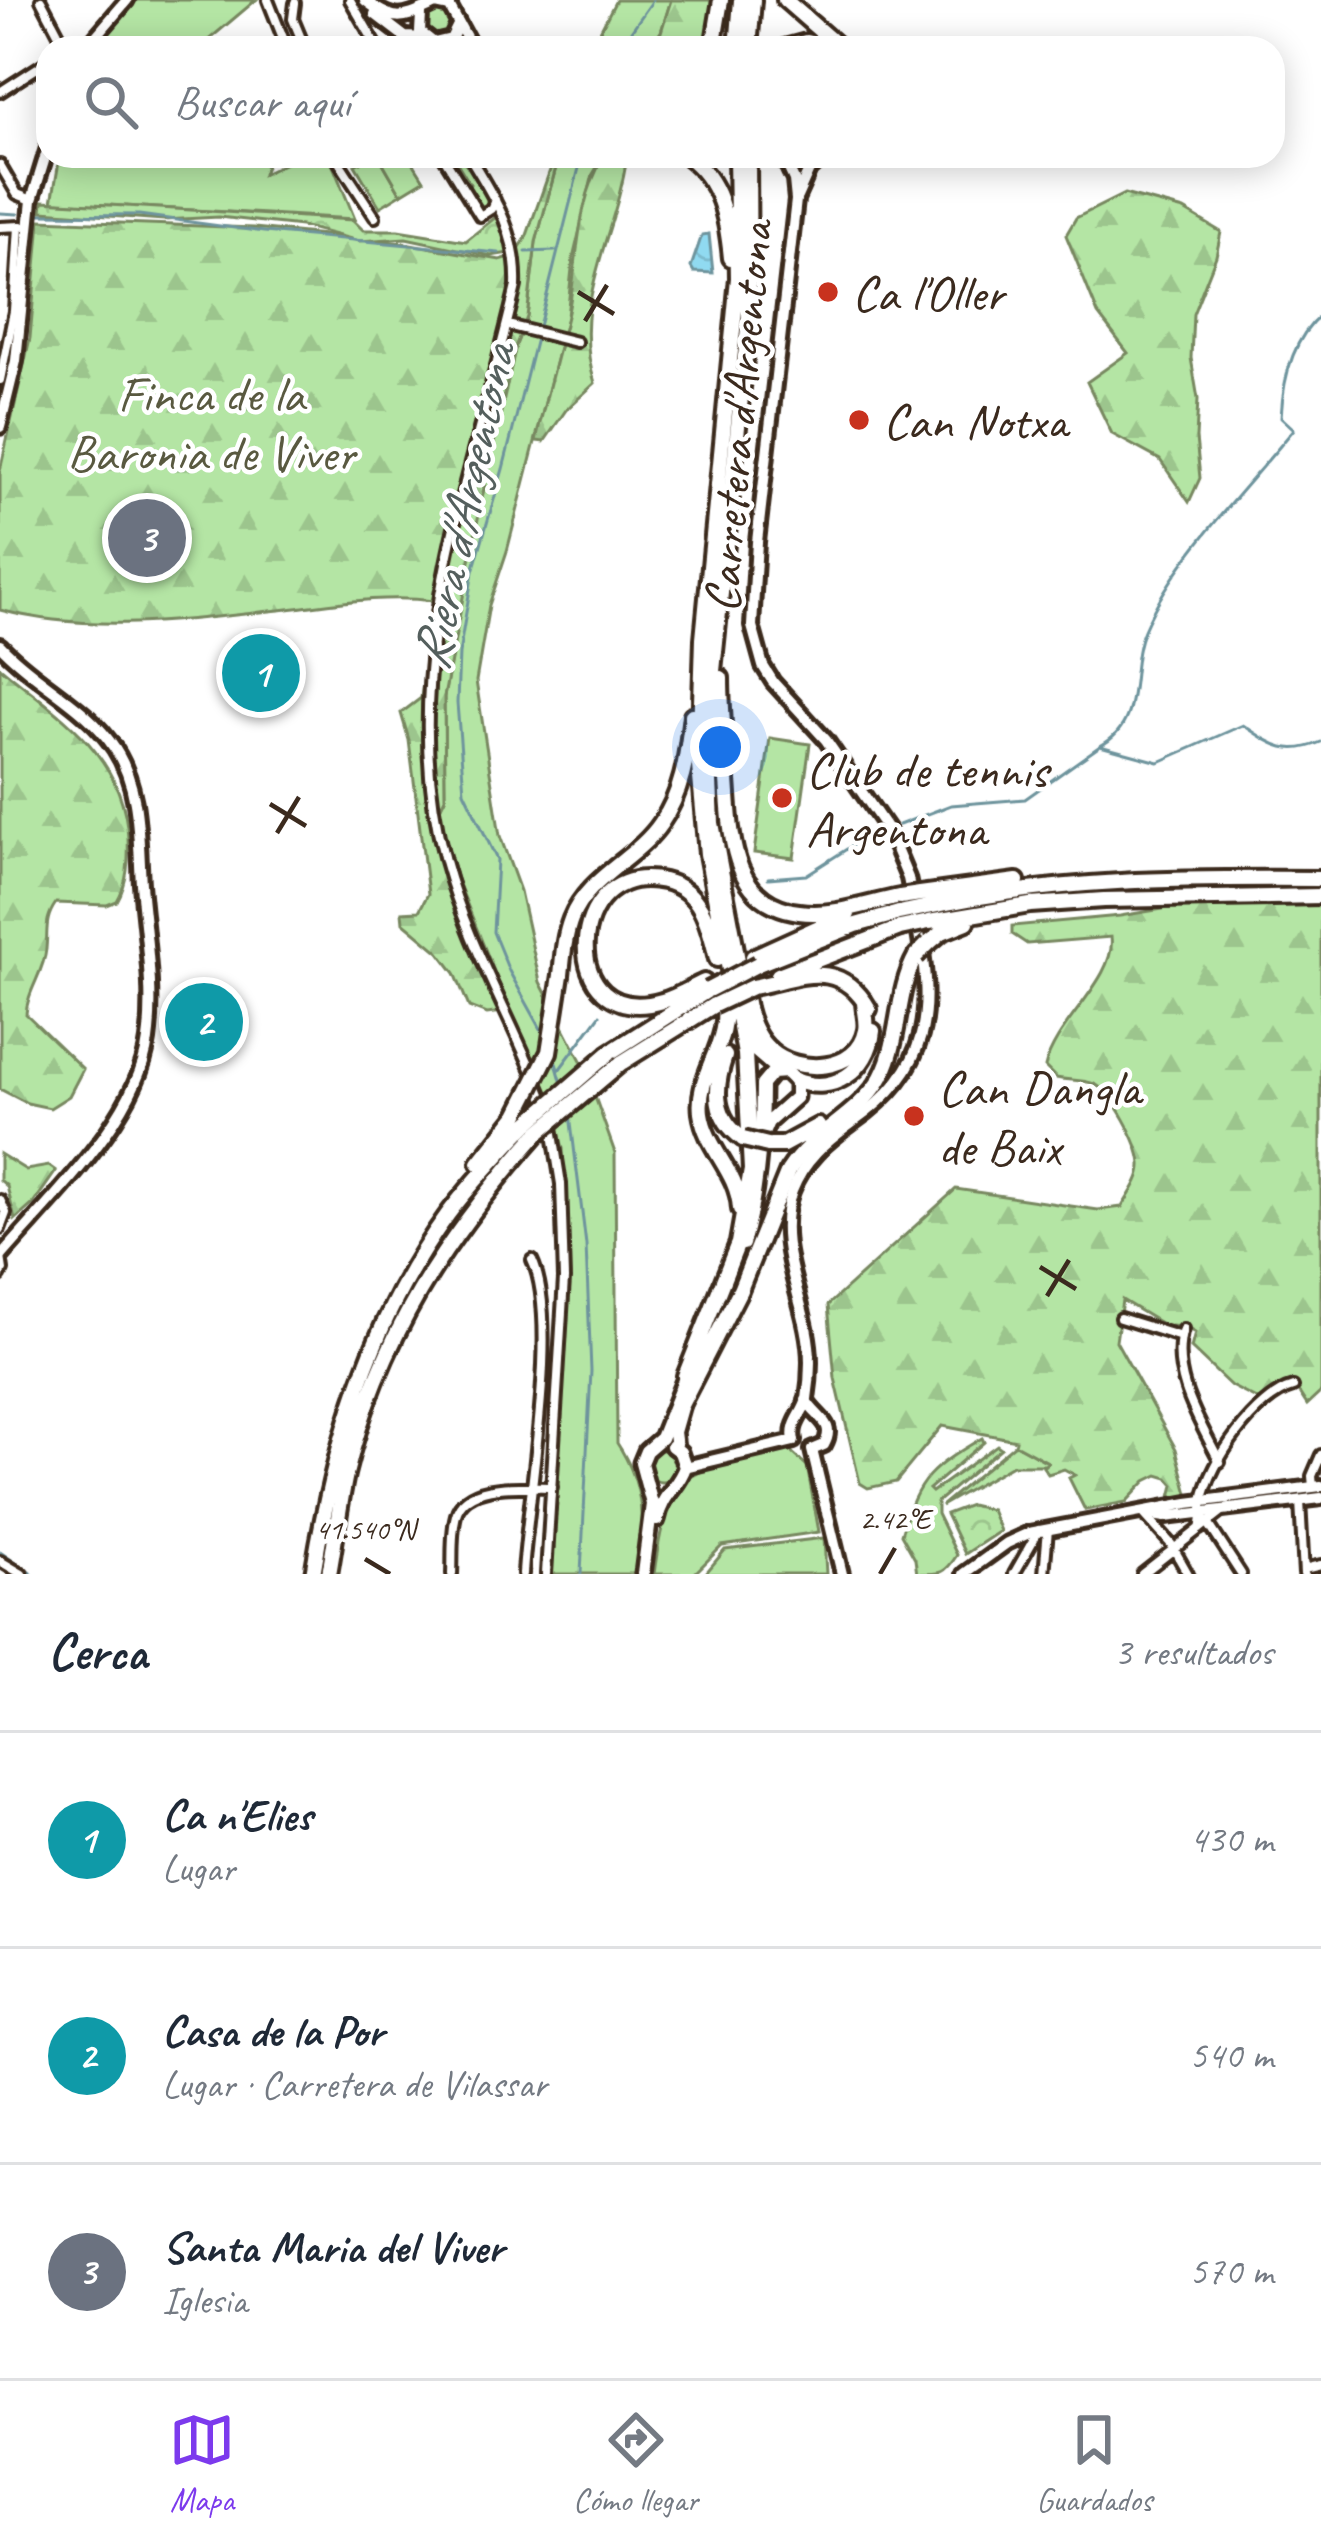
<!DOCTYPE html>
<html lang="es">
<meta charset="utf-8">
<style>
body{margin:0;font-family:Caveat,sans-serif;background:#f2f2f3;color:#1f2937}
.you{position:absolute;left:720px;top:747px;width:42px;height:42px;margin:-30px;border:9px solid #fff;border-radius:50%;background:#1a73e8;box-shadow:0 0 0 18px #1a73e833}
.badge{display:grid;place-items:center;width:78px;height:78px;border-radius:50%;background:#7c3aed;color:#fff;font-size:39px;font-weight:700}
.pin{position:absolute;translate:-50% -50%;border:6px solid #fff;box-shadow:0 3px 12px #0006}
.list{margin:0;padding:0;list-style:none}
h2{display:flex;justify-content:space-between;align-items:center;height:156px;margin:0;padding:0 48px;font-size:51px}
h2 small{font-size:39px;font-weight:400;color:#747a83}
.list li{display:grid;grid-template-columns:78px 1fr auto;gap:36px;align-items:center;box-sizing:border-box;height:216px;padding:0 48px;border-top:3px solid #e0e1e3}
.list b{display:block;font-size:45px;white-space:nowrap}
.list p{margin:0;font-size:39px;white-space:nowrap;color:#747a83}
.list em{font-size:39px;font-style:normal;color:#747a83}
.icon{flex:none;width:66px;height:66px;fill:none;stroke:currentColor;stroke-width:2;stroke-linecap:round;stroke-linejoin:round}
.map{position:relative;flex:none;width:1321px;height:1574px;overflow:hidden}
.search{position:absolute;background:#fff;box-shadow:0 6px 30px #0003;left:36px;right:36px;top:36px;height:132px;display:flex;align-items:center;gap:30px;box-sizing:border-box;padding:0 42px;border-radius:36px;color:#747a83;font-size:45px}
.sheet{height:804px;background:#fff}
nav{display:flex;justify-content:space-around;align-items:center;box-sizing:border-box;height:168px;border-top:3px solid #e0e1e3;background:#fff;font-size:33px;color:#747a83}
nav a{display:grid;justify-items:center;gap:6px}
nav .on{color:#7c3aed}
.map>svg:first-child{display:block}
.green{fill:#b4e5a4;stroke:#788861;stroke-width:3}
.forest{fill:url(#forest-firs);stroke:#788861;stroke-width:3}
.park{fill:url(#park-crowns);stroke:#788861;stroke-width:3}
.water{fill:url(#water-waves);stroke:#6e949d;stroke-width:3}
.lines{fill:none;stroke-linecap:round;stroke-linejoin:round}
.stream{stroke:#6e949d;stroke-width:3}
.street-casing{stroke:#3b2a1e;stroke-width:16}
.secondary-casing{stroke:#3b2a1e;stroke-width:20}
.primary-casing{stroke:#3b2a1e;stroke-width:21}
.highway-casing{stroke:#3b2a1e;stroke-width:22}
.street{stroke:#fff;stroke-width:8}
.secondary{stroke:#fff;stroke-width:10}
.primary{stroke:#fff;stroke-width:12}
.highway{stroke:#fff;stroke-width:14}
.highway-bridge-casing{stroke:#3b2a1e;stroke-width:22;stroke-linecap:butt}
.highway-bridge{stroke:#fff;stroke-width:14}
.ticks{fill:none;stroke:#3b2a1e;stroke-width:4.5}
.poi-dot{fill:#c8321e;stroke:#fff;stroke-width:4.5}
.labels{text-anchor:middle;stroke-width:9;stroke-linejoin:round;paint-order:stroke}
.poi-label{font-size:51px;fill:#3b2a1e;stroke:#fff;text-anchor:start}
.park-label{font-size:51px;fill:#595940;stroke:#fff}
.street-label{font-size:51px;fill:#3b2a1e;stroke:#fff}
.water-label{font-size:54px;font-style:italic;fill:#545f5d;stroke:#fff}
.ticks-label{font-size:30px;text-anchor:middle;fill:#3b2a1e;stroke:#fff;stroke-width:9;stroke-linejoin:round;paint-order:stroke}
</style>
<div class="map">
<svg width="1321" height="1574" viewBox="0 0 1321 1574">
<defs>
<pattern id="forest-firs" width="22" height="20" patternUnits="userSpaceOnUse" patternTransform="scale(3)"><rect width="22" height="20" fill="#b4e5a4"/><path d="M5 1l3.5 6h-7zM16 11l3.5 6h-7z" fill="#9cc58d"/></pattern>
<pattern id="park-crowns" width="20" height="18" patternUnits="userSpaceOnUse" patternTransform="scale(3)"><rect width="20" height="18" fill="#b4e5a4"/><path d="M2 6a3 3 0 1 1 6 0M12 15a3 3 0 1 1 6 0" fill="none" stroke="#9cc58d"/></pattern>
<pattern id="water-waves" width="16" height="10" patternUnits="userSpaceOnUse" patternTransform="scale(3)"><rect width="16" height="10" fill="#90daf1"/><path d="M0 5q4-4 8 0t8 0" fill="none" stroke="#7dbbce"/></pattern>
</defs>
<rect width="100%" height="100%" fill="#fff"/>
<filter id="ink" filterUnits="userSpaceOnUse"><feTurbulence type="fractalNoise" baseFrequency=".00833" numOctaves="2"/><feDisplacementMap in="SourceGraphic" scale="24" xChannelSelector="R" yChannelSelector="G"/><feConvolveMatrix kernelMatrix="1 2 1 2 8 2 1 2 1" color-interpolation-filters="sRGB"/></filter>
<g filter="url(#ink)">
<path class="green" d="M137,0H256L199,48H93Z
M616,0H671L661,32L649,48H591Z
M424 24a14 14 0 1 1 28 0a14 14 0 1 1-28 0Z
M60,156H256L266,166L263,174L300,156H329L355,219L52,202Z
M371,156H379L401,194L380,207L355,165Z
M559,156H604L593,174L573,259L567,317L507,551L489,605L476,681L500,836L520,891L540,982L584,1066L615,1153L617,1443C646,1487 644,1524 637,1574H549L568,1274L563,1149L554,1111L488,963L456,877L438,812L445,798L444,697L470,551L516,345L527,317L536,242Z
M770,738L810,744L794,858L754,853Z
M982,1438L984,1442L929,1489L932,1492L997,1445L1001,1448L937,1502V1514L957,1555C945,1574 942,1574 917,1574L915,1559L901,1534C919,1476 930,1469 982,1438Z
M1015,1444L1049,1463L1047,1465H1012L941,1506Z
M787,1448L807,1466L819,1532L722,1546L694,1574H654C669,1462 687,1474 787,1448Z
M646 1466a16 16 0 1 1 32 0a16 16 0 1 1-32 0Z
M824,1538L826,1574H705L725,1550Z"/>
<path class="forest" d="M671,0H713L705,48H649L661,32Z
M555,156H559L536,242L527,317L516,345L493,440L444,697L445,798L438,812L456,877L510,1011L487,1014L469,1007L455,973L439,952L403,922L402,912L419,911L428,894L409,740L401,713L421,698L434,601C387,595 343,602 296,608C201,619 94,635 0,610V471L30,338L40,220L254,228L405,243L500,260L514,256L526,238Z
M604,156H627C616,237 569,302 595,383L566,410L544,442L536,441C545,398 558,355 568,312C579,260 575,205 604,156Z
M1124,194L1184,210L1221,232L1216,256L1193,314L1191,358L1198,399L1196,438L1200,478L1189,502L1160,460L1112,434L1087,382L1128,353L1098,314L1066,235L1076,218Z
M0,667C59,716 124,753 128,838C129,860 128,882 117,901L107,905L56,903C44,920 48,930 46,949C44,972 27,991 26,1014L83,1069L69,1096L50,1108L27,1103L0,1089Z
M1217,900L1321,904V1392L1307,1405L1294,1385H1286L1262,1402L1231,1386L1191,1348L1195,1333L1185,1327L1171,1326L1170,1329L1122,1300L1116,1341L1176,1449L1189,1497L1170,1501L1174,1485L1168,1478L1158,1475L1146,1481L1126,1502L1085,1510L1069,1478L1075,1475L1064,1469L1048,1474L1043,1467L1048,1462L1015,1444L1016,1440L942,1426L896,1482L868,1488L860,1483L835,1378L828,1305L956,1189L1098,1210L1122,1207C1129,1195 1142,1178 1141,1164C1139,1143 1113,1092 1094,1084C1082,1079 1069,1081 1056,1078L1045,1067C1055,1023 1117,978 1111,937L1027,944L1012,934V926L1120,916Z
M0,1154L26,1170L49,1166L56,1171L33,1204L15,1220L7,1186L0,1180Z"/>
<path class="park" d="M379,156H409L424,180L401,194Z
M453,156H467L493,199L482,207L468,188L470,184Z
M43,201L353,220L363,230H398L466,241L502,212L515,252L491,256L406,238L359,241L301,226L219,217L164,220L42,211Z
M970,1505L991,1510L1000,1531L965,1554L946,1514Z"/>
<path class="water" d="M709,234L713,273L694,272L691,267L702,235Z"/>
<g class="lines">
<path class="stream" d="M619,48L653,0
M0,213L18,214
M40,214L139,215L264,232L499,253
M526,252L555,251
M1100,746C1145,723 1127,669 1144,630C1175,558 1245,490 1294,429L1281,417C1283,381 1291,340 1321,315
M899,825L951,805L1025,799L1100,746L1159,762L1243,725C1272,744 1287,757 1321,742
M768,878L806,875L872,833
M545,1036L509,971L493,932L497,860L464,791L457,703L459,654L473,571L503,469L582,156
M554,1056L563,1087
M559,1070L600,1015
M570,1114L586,1245L591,1371L581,1574
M0,1552L32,1574"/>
<defs>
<path id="street" d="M41,0L62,40L73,48
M268,0L287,48
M350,0L378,48
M295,3L293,19L305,48
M0,92L48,61
M335,156L375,217
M443,156L480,216L491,209L495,200
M469,156C496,200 518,234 516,286C473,474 392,667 445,861C468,946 515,1024 547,1107
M0,165L17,194L32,200
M0,227L21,226
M507,325L576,342
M0,380L14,311L19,226
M0,1200L6,1213L0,1229
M0,1276L3,1270L1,1257
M1120,1318L1181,1337
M1183,1329C1169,1375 1200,1422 1220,1462
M1313,1487L1312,1476L1321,1455
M1300,1501L1304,1574
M1144,1514L1171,1544L1188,1574
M1206,1520L1241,1574
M1200,1529C1203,1519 1201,1509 1203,1500C1210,1462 1256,1397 1293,1387
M0,1561L22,1574
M1304,1569L1321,1565
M452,1574C453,1556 451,1533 456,1515C465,1481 524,1487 552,1487
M523,1574C527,1501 561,1320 532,1260
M546,1574L564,1279L561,1184L551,1121
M1014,1574L1039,1530
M1044,1574L1048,1529
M1142,1574L1221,1512"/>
<path id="secondary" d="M365,0C396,25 404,18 436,4L450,7
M448,4L472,48
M375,14L405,37L424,38
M421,14L420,32L434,43L451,39L458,25
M86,48L127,0
M783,156L794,180L796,200L757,542L752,626L763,666L773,682L826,740L888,830L908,878L912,898
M797,197L809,170L824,156
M0,427L16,361L32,200L48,148
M0,645C35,683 87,705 115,749C141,789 138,839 141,884C145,934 155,990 148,1040C138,1118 50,1199 0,1258
M806,1400C815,1418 837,1422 824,1445L812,1450
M794,1441C790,1423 803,1415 807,1399C809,1387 810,1374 810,1362C810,1305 771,1248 792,1191C804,1160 826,1142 852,1123C932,1067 934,1013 917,922
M812,1450L842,1574
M685,1467L794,1441
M1146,1514L1165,1517L1321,1498
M964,1574L1007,1543L1029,1533L1188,1503L1321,1486"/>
<path id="primary" d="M743,1244C758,1192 762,1137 762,1085L772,1073L786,1072L796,1082V1097L768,1122L759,1143
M676,1448L674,1432L684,1397
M657,1520C662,1494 678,1488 685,1467L680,1452L672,1446
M643,1574L652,1504L641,1463L646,1451L661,1438L688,1370"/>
<path id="highway" d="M785,0L840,48
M713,48L721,0
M737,48L741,0
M749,48L753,0
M784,48L806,42L828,48
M687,156C721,181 727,218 731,258
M748,156L749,319L713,671L709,762L712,823L747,1008C751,1024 757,1039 770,1050C797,1075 858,1073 866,1030C868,1021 864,1011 864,1001
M721,678C721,712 725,746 727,780C731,834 730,903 799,912C832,917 868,903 900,897
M920,894L1017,881
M923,908C1055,878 1186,878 1321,879
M929,922L1030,905L1104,900L1321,896
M929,943L942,932L967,922
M753,957L848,914
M758,964L856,925L899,913
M561,975C563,957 564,937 571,919C587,877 637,859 661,823C684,790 687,754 692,715
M778,975L900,928
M704,982C691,988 677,997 662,1001C557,1032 563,859 664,881C702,890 709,925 717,959
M752,987C800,978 838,956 869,1009
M723,993C733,1045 696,1070 701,1113C706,1149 738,1171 740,1209
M747,1030L758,1052L780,1071
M609,1053L708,990
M725,1056C714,1089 713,1117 743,1139
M621,1063L714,1005
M795,1080C833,1096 869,1070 873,1031
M768,1145H783L818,1126
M479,1163L517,1115
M685,1376L738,1243L751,1170L745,1054L707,854L699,766L703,639L738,278L736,156
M681,1405L740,1290L788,1171C812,1134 853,1118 877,1084C902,1046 894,995 916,956
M313,1574C334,1444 369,1322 448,1214C472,1182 500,1153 527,1124
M329,1574C335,1541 339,1507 346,1474C379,1337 446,1237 538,1133"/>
</defs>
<use href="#street" class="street-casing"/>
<use href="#secondary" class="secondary-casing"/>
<use href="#primary" class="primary-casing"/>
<use href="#highway" class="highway-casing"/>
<use href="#street" class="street"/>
<use href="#secondary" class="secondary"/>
<use href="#primary" class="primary"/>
<use href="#highway" class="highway"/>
<defs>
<path id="highway-bridge" d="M900,897L920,894
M899,913L923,908
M900,928L929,922
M916,956L929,943
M708,990L758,964
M714,1005L752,987
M517,1115L549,1052L561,975
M527,1124L609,1053
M538,1133L621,1063
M743,1139L768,1145"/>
</defs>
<use href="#highway-bridge" class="highway-bridge-casing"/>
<use href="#highway-bridge" class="highway-bridge"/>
</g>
</g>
<path class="ticks" d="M578,292L614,314M585,321L607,285M270,804L306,826M277,833L299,797M1040,1267L1076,1289M1047,1296L1069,1260M365,1559L390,1574M880,1574L895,1548"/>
<g class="poi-dot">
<circle cx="828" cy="292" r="12"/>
<circle cx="859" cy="420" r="12"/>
<circle cx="782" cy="798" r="12"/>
<circle cx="914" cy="1116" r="12"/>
</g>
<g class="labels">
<g class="poi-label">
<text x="852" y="310">Ca l'Oller</text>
<text x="883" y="438">Can Notxa</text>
<text x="806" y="787">Club de tennis<tspan x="806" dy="59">Argentona</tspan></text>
<text x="938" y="1105">Can Dangla<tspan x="938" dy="59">de Baix</tspan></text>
</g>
<g class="park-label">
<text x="211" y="411">Finca de la<tspan x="211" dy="59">Baronia de Viver</tspan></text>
</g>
<g class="street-label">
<text transform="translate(737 417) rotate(-85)" y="18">Carretera d'Argentona</text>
</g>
<g class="water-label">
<text transform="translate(462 507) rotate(-78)" y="19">Riera d'Argentona</text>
</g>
</g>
<g class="ticks-label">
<text x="895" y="1529">2.42°E</text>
<text x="365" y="1539">41.540°N</text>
</g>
</svg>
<div class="you"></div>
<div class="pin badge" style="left:261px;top:673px;background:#0f9aa8">1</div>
<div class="pin badge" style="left:204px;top:1022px;background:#0f9aa8">2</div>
<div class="pin badge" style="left:147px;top:538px;background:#6b7280">3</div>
<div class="search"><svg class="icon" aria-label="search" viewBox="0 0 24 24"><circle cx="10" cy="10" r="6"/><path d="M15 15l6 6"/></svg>Buscar aquí</div>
</div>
<section class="sheet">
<h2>Cerca<small>3 resultados</small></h2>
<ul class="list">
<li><span class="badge" style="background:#0f9aa8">1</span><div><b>Ca n'Elies</b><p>Lugar</p></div><em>430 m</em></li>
<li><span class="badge" style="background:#0f9aa8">2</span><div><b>Casa de la Por</b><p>Lugar · Carretera de Vilassar</p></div><em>540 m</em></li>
<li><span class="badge" style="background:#6b7280">3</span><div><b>Santa Maria del Viver</b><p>Iglesia</p></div><em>570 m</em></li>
</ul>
</section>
<nav>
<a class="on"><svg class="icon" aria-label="map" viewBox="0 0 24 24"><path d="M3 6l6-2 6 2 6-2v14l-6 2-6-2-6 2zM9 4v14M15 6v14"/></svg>Mapa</a>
<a><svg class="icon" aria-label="directions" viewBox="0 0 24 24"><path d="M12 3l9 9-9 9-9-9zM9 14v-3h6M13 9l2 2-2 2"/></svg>Cómo llegar</a>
<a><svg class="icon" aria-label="saved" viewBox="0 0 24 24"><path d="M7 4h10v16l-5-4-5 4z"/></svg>Guardados</a>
</nav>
